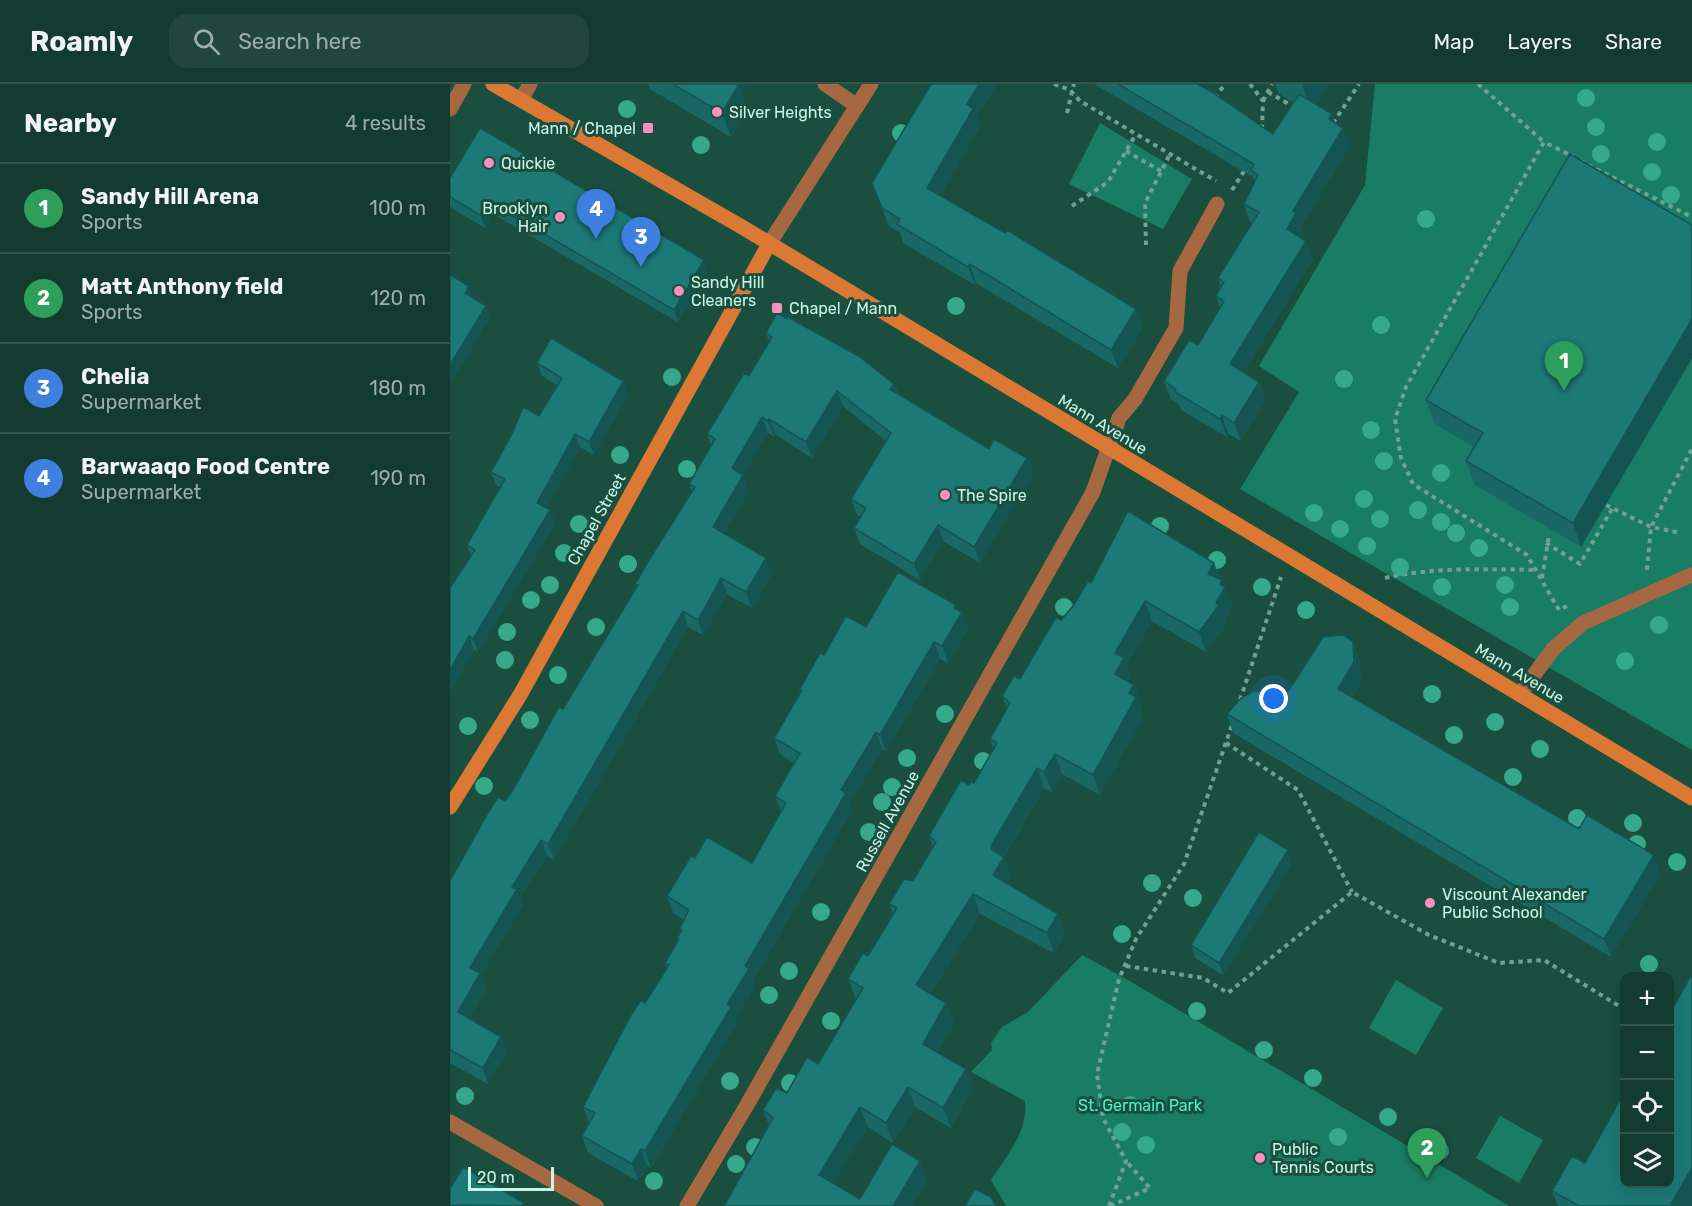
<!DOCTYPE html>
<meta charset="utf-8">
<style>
body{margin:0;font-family:Rubik,sans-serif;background:#21463c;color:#f1f3f6}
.controls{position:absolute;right:18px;bottom:18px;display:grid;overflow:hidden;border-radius:12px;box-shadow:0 6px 24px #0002}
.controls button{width:54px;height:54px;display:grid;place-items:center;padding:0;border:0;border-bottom:2px solid #33554c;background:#143b30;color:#f1f3f6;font:30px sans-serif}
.scale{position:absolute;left:18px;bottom:15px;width:86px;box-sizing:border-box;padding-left:6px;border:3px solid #c8f6e6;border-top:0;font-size:16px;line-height:21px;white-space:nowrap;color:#c8f6e6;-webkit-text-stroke:4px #1a4f40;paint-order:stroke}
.you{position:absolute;left:824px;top:615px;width:21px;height:21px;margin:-15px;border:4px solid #fff;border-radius:50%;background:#1a73e8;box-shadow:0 0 0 9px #1a73e833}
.badge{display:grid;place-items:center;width:39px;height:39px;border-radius:50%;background:#fc8fc1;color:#fff;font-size:20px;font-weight:700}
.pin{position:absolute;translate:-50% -50px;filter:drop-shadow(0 2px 3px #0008)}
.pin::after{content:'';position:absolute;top:32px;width:21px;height:18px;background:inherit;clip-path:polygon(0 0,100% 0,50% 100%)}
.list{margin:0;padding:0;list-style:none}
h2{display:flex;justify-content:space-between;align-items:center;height:78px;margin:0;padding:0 24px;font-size:26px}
h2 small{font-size:20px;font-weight:400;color:#9dadab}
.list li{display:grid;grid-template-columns:39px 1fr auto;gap:18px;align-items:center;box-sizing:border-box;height:90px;padding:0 24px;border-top:2px solid #33554c}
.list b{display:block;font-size:22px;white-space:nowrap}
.list p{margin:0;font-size:20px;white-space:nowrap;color:#9dadab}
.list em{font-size:20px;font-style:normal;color:#9dadab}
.icon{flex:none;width:33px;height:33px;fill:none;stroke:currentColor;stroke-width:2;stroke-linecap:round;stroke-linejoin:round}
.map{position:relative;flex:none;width:1242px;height:1122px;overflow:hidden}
header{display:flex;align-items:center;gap:36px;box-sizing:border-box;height:84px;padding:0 30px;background:#143b30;border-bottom:2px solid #33554c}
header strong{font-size:28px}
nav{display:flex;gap:33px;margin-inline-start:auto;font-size:21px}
.search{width:420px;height:54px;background:#21463c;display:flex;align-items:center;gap:15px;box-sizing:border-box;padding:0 21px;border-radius:18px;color:#9dadab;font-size:22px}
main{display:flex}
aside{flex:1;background:#143b30}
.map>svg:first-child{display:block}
.green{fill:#197c64}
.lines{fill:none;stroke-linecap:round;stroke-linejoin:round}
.path{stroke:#70a192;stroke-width:4;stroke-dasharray:4.5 4.5;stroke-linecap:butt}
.lane{stroke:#a66841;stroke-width:15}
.street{stroke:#a66841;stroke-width:15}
.secondary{stroke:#db7934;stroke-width:15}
.tree{fill:#36a98b}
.wall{fill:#196865}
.shaded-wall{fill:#145553}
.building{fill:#1d7976;stroke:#145553;stroke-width:1.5}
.poi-dot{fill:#fc8fc1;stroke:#1a4f40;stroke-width:2}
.labels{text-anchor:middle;stroke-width:6;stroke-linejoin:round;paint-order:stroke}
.poi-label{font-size:16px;fill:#c8f6e6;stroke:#1a4f40;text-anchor:start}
.street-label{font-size:16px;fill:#c8f6e6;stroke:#1a4f40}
.park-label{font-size:16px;fill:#4cf2c8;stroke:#1a4f40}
</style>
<header>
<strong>Roamly</strong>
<div class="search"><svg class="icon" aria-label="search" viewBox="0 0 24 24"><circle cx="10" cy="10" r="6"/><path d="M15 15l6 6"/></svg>Search here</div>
<nav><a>Map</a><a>Layers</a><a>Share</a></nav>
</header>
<main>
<aside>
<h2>Nearby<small>4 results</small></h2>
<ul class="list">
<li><span class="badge" style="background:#2e9e5b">1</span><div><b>Sandy Hill Arena</b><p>Sports</p></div><em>100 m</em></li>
<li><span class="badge" style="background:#2e9e5b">2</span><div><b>Matt Anthony field</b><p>Sports</p></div><em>120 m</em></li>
<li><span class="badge" style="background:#3f7fe0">3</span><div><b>Chelia</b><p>Supermarket</p></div><em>180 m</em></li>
<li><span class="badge" style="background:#3f7fe0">4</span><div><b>Barwaaqo Food Centre</b><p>Supermarket</p></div><em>190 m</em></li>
</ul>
</aside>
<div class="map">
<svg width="1242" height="1122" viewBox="0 0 1242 1122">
<rect width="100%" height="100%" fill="#1a4f40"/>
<path class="green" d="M925,0H1242V666L790,405L849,308L809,282L915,101Z
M650,39L742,95L713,145L619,100Z
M632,871L678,896L1059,1122H556L541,1096C557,1071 578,1048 575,1017L521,988L542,966L541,959L552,943L578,928Z
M946,896L993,924L966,971L919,944Z
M1050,1032L1093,1056L1069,1099L1026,1074Z"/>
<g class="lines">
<path class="path" d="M604,0L620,6L630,17L766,97
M800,0L813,17L812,45
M1028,0L1094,58
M818,8L846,24
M765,14L775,0
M813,17L822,0
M617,29L624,0
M883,39L909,0
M676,67L711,87
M1130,77L1242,133
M782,106L796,84
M622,122L658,98L686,50
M696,161L695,119L720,70
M1156,421L1201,443L1231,449
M1096,459L1130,480L1162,425
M1197,486L1201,443L1242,365
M935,494C984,483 1035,485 1086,486
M1092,494L1099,451
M1117,522L1109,526L1077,471L963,400L951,374L945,335L956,303L1094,58L1124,73
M790,616L831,493
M776,659L848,706L902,808
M676,882L753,894L778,909L902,808L979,851L1049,879L1094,876L1174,925
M659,1122L676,1077L653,1034L647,990L669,895L686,855L734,780L783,638
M660,1122L700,1104L676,1077"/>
<path class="lane" d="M375,0L407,22
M71,16L80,0
M1070,610L1103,565L1133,539L1241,491"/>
<path class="street" d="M0,25L14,0
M319,160L421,0
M0,1038L146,1122
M237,1122L297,1021L643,408L669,334L685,315L726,244L730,187L767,120"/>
<path class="secondary" d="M43,0L292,143L1242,714
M0,723L70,611L319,160"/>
</g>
<g class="tree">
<circle cx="1136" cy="14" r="9"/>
<circle cx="177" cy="25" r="9"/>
<circle cx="1146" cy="43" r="9"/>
<circle cx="451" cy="49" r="9"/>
<circle cx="1207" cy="58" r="9"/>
<circle cx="251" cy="61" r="9"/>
<circle cx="1151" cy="70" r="9"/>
<circle cx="1202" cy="88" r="9"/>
<circle cx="1221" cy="111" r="9"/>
<circle cx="976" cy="135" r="9"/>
<circle cx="506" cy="222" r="9"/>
<circle cx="931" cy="241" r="9"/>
<circle cx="222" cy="293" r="9"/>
<circle cx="894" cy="295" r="9"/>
<circle cx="921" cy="346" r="9"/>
<circle cx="170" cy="371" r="9"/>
<circle cx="934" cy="377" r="9"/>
<circle cx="237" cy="385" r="9"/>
<circle cx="991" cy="389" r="9"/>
<circle cx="914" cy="415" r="9"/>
<circle cx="968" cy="426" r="9"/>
<circle cx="864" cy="429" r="9"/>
<circle cx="930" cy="435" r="9"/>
<circle cx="991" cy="438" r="9"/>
<circle cx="129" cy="440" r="9"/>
<circle cx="710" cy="442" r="9"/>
<circle cx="890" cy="445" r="9"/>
<circle cx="1006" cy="449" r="9"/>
<circle cx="917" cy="462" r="9"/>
<circle cx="1029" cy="464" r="9"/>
<circle cx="114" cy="469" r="9"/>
<circle cx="767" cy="476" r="9"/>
<circle cx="178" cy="480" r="9"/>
<circle cx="950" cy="483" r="9"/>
<circle cx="100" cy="501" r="9"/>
<circle cx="1055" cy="501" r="9"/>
<circle cx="812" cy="503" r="9"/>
<circle cx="992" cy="503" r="9"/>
<circle cx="81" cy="516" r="9"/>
<circle cx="614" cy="523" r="9"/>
<circle cx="1060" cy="523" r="9"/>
<circle cx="856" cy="526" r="9"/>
<circle cx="1209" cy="541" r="9"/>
<circle cx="146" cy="543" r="9"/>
<circle cx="57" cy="548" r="9"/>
<circle cx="55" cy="576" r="9"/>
<circle cx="1175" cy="577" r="9"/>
<circle cx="108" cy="591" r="9"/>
<circle cx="982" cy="610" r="9"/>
<circle cx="495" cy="630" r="9"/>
<circle cx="80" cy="636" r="9"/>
<circle cx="1045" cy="638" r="9"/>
<circle cx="18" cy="642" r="9"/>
<circle cx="1004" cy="651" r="9"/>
<circle cx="1090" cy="665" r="9"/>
<circle cx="457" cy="674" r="9"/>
<circle cx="533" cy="677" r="9"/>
<circle cx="1063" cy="693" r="9"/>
<circle cx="34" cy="702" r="9"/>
<circle cx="442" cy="703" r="9"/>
<circle cx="432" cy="718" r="9"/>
<circle cx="1127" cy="734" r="9"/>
<circle cx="1183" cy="739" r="9"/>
<circle cx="419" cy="748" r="9"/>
<circle cx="1187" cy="760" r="9"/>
<circle cx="1227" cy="778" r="9"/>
<circle cx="702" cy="799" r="9"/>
<circle cx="743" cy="814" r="9"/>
<circle cx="371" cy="828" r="9"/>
<circle cx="672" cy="850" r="9"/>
<circle cx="1199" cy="880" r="9"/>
<circle cx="339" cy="887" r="9"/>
<circle cx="319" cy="911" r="9"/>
<circle cx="747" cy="927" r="9"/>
<circle cx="381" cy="937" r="9"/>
<circle cx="814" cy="966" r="9"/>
<circle cx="863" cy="994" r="9"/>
<circle cx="280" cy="997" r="9"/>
<circle cx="340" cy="999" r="9"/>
<circle cx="15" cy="1012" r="9"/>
<circle cx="680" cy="1021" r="9"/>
<circle cx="938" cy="1033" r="9"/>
<circle cx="672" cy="1048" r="9"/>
<circle cx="888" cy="1053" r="9"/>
<circle cx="696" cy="1061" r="9"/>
<circle cx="305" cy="1063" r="9"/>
<circle cx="990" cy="1067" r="9"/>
<circle cx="286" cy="1080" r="9"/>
<circle cx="204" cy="1097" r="9"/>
</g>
<path class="wall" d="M198,0H296L291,9L297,26L281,53L200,5Z
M481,0H547L526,34L530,43L490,112L686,225L693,243L668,284L526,199L525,201L453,159L450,148L439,142L422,99Z
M644,0H747L823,50L843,18L829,10L825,0H878L866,21L882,30L885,39L900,62L851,143L853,148L850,153L863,175L793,288L809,298L815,316L791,357L778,350L777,353L731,326L729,321L721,316L714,297L748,261L770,224L766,212L771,203L768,194L802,139L800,138L794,120L805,97L803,93Z
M0,94L258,189L228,238L43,130L35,144L0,123Z
M1242,141V274L1131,463L1025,401L1016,377L1024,363L985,340L976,316Z
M316,249L444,300L448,309L539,365L577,374L583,390L530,479L493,457L470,496L410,460L404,444L411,433L407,431L401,415L436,357L393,322L362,374L325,350L324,352L318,349L293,391L299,407L274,450L322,490L302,524L277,510L253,551L238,543L104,776L97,772L70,813L73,821L31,891L36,905L19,934L51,953L57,968L38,1000L0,979V797L55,717L113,625L186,503L185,500L242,407L239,400L261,361L257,350L299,292L319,258Z
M87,279L178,310L144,371L130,363L96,424L100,426L105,439L28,568L24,566L9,591L21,472L17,461L50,403L46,401L41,388L89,332L107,301L92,292Z
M764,479L770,495L772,496L782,522L775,536L776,541L756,568L702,537L676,581L681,594L678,598L684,601L691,621L690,623L693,633L650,711L612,690L602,708L594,704L554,773L561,792L557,800L608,830L615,849L604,869L530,830L480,910L496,919L504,939L487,968L523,1004L501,1044L465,1023L443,1059L418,1043L383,1099L410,1115L477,1097L462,1122H274L319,1042L313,1026L337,1009L368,980L406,915L398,895L418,872L443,830L439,820L463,797L483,763L479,752L519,701L524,699L543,665L540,655L557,625L552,612L570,595L611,536L641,499Z
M508,526L518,545L498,579L490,575L436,667L432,665L399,719L402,726L303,896L305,902L285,934L287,939L201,1084L197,1082L188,1097L138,1069L132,1052L139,1039L133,1023L217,884L215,879L228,857L227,854L231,848L230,844L234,836L223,829L217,812L245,774L302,779L331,728L325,712L344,679L330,670L324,654L351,608L350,605L374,571L416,543Z
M903,557L909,576L911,597L902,613L1129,745L1211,789L1161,873L783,649L777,630L836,611Z
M842,779L773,891L745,874L741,861Z
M1135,1079L1242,1122H1108L1102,1107Z"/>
<path class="shaded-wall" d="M278,0H296L291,9L297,26L281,53L272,29Z
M529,0H547L526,34L530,43L484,123L477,104L517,20Z
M852,0H878L862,29Z
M882,30L889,49L879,35Z
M893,44L900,62L851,143L853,148L844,163L837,145L843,127Z
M38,117L43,130L35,144L30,131Z
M856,157L863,175L786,299L780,280Z
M254,176L258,189L228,238L224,226Z
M520,180L526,199L525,201L518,183Z
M19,202L23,214L15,209Z
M36,222L40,234L0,301V281Z
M686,225L693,243L668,284L661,266Z
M1242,235V274L1131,463L1123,439Z
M173,297L178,310L144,371L139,358Z
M809,298L815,316L791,357L784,339Z
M444,300L450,316L440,305Z
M387,307L393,322L362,374L356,358Z
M772,331L778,350L777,353L770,335Z
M312,333L318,349L293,391L299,407L269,459L263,443L282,384Z
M319,335L325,350L324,352L318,337Z
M125,350L130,363L92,432L87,419Z
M577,374L583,390L530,479L524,463Z
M100,426L105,439L28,568L23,555Z
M488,441L493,457L470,496L464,480Z
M316,474L322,490L302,524L296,508Z
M764,479L771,498L772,496L775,503L782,522L775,536L776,541L756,568L749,548L758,490Z
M271,494L277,510L253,551L248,536Z
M695,517L702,537L676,581L681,594L672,610L665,590V569Z
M506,521L510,531L512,528L518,545L498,579L492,562Z
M233,527L238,543L104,776L98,760Z
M19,552L24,566L0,608V586Z
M903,557L909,576L911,597L895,624L888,605Z
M484,558L490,575L436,667L430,651Z
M684,601L691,621L690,623L693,633L650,711L643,691L679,609Z
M426,648L432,665L399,719L402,726L303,896L305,902L285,934L287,939L201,1084L195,1067L277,920L295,882L391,706Z
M605,670L612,690L602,708L594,688Z
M587,684L594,704L548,782L554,773L561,792L550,811L543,791L541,762Z
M91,756L97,772L70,813L73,821L31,891L36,905L13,944L8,928L20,884L62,803Z
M838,766L842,779L773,891L769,879Z
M1204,771L1211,789L1161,873L1154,855Z
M523,810L530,830L473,921L466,901Z
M608,830L615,849L604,869L597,849Z
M496,919L504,939L480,979L473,960Z
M51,953L57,968L38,1000L33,984Z
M516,985L523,1004L501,1044L493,1024Z
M458,1003L465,1023L443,1059L436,1039Z
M410,1023L418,1043L376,1111L369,1091Z
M191,1065L197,1082L188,1097L182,1080Z
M470,1077L477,1097L462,1122H443Z
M1242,1084V1122H1222L1221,1120Z"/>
<path class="building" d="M223,0H285L288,2L272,29Z
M481,0H529L517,20L523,25L477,104L555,149L557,146L686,225L661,266L520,180L518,183L447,140L450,135L432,124L422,99Z
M668,0H747L762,8L823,50L849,10L882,30L879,35L893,44L843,127L846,129L837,145L856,157L780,280L809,298L784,339L772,331L770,335L725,308L726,305L714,297L739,256L748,261L774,217L766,212L774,198L768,194L809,128L794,120L808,91L801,86L804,80Z
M30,44L254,176L224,226L38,117L30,131L0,113V94Z
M1120,70L1242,141V235L1123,439L1016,377L1033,349L976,316Z
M0,191L19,202L15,209L36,222L0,281Z
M327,229L337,235L338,233L410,273L444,300L440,305L539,365L544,355L577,374L524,463L488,441L464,480L404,444L416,424L401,415L441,349L387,307L356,358L319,335L318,337L312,333L282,384L293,391L263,443L316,474L296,508L271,494L248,536L233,527L98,760L91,756L62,803L67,805L20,884L30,889L8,928L51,953L33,984L0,966V797L38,729L48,713L55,717L63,706L109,623L113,625L188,501L185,500L201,473L245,403L239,400L265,355L257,350L294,289L299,292L322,253L316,249Z
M101,254L173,297L139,358L125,350L87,419L100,426L23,555L19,552L0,586V504L25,466L17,461L55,395L41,388L63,348L73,323L89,332L112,294L87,279Z
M678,427L764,479L758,490L772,496L770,500L775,503L766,519L769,521L749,548L695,517L665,569L674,574L665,590L684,601L679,609L686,613L643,691L605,670L594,688L587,684L541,762L542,766L554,773L543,791L608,830L597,849L523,810L466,901L496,919L473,960L516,985L493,1024L458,1003L436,1039L410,1023L369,1091L410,1115L442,1060L470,1077L443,1122H274L323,1034L313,1026L326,1004L337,1009L357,973L368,980L413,904L398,895L413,869L418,872L447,824L439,820L454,795L463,797L486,758L479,752L511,696L519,701L521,698L524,699L547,659L540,655L560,619L552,612L564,592L570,595L606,533L611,536L624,521L638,497L641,499Z
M448,488L506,521L504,524L512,528L492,562L484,558L430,651L426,648L391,706L396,709L295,882L299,885L277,920L281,923L195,1067L191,1065L182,1080L132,1052L145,1029L133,1023L181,931L191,916L195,919L219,881L215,879L229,855L227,854L232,846L230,844L239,826L217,812L241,772L245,774L257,753L302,779L336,719L325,712L350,669L324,654L352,606L350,605L370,569L374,571L396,532L416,543Z
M893,551L903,557L904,578L888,605L1129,745L1137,731L1204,771L1154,855L777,630L791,614L804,607L836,611L873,553Z
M809,748L838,766L769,879L741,861Z
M1242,890V1084L1221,1120L1224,1122H1129L1102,1107L1122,1072L1135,1079L1174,1009V1100H1220V929Z
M13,1083L74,1119L72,1122L0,1121V1105Z
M525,1105L541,1113L546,1122H515Z"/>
<g class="poi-dot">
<circle cx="267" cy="28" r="6"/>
<rect x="192" y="38" width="12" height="12" rx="3"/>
<circle cx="39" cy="79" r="6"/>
<circle cx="110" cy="133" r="6"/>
<circle cx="229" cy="207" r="6"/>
<rect x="321" y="218" width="12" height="12" rx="3"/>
<circle cx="495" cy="411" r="6"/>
<circle cx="980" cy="819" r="6"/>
<circle cx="810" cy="1074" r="6"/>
</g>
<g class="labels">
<g class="poi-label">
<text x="279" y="34">Silver Heights</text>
<text x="186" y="50" text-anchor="end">Mann / Chapel</text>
<text x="51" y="85">Quickie</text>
<text x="98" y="130" text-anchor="end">Brooklyn<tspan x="98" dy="18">Hair</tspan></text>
<text x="241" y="204">Sandy Hill<tspan x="241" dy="18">Cleaners</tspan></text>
<text x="339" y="230">Chapel / Mann</text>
<text x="507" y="417">The Spire</text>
<text x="992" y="816">Viscount Alexander<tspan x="992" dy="18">Public School</tspan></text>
<text x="822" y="1071">Public<tspan x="822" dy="18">Tennis Courts</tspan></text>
</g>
<g class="street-label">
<text transform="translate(653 340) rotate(31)" y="6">Mann Avenue</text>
<text transform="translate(146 435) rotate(-61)" y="6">Chapel Street</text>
<text transform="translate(1070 589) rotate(31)" y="6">Mann Avenue</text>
<text transform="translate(437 737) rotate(-61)" y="6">Russell Avenue</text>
</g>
<g class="park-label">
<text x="690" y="1027">St. Germain Park</text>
</g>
</g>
</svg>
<div class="controls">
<button>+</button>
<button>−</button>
<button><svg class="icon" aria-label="locate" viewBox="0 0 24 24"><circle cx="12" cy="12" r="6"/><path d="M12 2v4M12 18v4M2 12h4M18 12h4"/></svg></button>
<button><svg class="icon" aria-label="layers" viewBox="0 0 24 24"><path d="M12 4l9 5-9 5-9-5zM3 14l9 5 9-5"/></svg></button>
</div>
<div class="scale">20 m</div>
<div class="you"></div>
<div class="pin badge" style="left:1114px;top:307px;background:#2e9e5b">1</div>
<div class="pin badge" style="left:977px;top:1094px;background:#2e9e5b">2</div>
<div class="pin badge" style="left:191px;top:183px;background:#3f7fe0">3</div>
<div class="pin badge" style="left:146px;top:155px;background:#3f7fe0">4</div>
</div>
</main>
